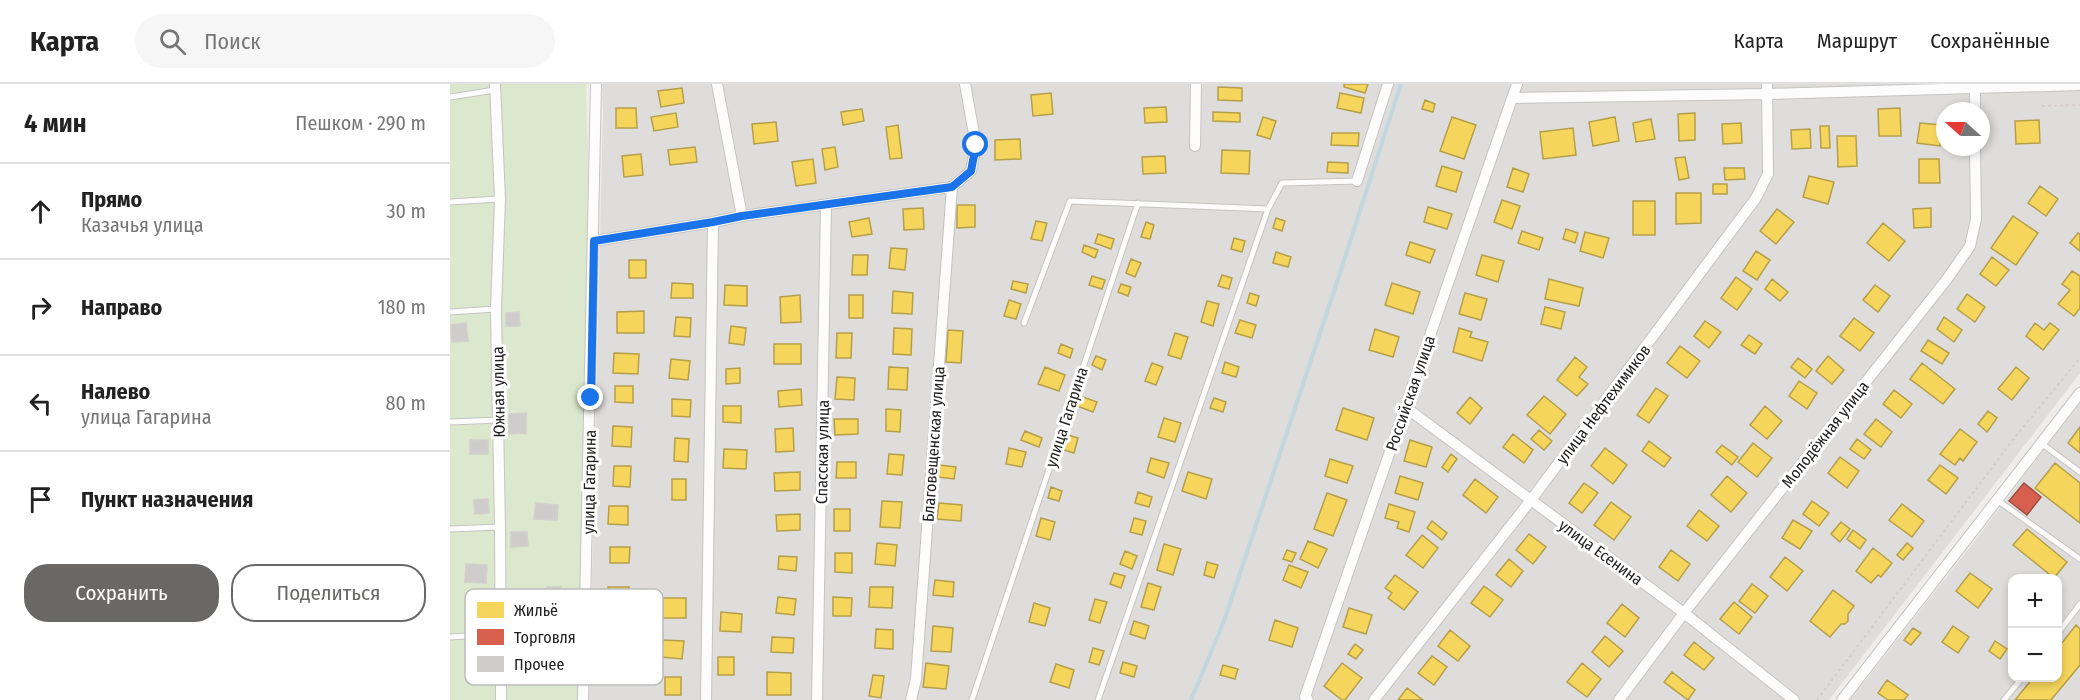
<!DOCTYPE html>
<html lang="ru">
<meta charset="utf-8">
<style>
body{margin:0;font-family:"Fira Sans Condensed",sans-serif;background:#f6f6f6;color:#222}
.controls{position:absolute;right:18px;bottom:18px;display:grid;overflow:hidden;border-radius:12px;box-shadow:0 3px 9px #0003}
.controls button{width:54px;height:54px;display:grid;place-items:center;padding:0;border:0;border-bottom:2px solid #e0e0e0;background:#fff;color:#222;font:30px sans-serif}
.compass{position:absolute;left:1486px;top:18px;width:54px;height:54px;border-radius:50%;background:#fff;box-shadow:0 3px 9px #0003;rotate:291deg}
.stop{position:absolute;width:18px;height:18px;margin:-14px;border:4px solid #1a73e8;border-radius:50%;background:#fff}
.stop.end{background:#1a73e8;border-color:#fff;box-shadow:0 2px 6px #0008}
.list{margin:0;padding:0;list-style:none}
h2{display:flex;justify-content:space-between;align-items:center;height:78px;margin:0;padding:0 24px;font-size:26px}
h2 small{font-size:20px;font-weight:400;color:#767676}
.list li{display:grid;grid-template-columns:39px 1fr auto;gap:18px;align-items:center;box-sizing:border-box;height:96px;padding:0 24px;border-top:2px solid #e0e0e0}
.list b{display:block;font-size:22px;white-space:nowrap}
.list p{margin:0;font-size:20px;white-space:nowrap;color:#767676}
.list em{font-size:20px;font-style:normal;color:#767676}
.actions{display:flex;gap:12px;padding:18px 24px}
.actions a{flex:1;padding:14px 0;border:2px solid #696867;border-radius:24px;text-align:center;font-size:21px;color:#696867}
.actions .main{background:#696867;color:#fff}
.icon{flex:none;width:33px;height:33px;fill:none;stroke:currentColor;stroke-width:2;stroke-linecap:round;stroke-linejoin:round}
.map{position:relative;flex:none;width:1630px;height:616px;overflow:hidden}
header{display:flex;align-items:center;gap:36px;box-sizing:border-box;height:84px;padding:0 30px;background:#fff;border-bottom:2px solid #e0e0e0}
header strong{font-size:28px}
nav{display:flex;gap:33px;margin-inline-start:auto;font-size:21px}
.search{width:420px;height:54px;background:#f6f6f6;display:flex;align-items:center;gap:15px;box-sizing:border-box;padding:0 21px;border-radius:33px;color:#767676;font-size:22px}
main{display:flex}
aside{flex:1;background:#fff}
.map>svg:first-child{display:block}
.residential{fill:#dedddb;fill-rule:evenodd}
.grass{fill:#dbe8cd}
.homes{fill:#f6d55c;stroke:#b69f4a;stroke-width:1.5}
.shops{fill:#d6604d;stroke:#a04d40;stroke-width:1.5}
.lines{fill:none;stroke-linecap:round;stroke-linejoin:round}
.stream{stroke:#c2d7dd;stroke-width:4}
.building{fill:#cfcdcb;stroke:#d2cfcc;stroke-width:1.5}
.lane-casing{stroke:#c5c4c2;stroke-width:7}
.street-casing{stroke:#c5c4c2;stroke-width:12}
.path{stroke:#d6ccca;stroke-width:2;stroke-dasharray:3 3;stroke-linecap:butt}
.lane{stroke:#fdfcfc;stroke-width:5}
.street{stroke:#fdfcfc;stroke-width:10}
.route{stroke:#1a73e8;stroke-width:8}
.labels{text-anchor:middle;stroke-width:6;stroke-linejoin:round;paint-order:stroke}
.street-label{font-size:16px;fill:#212121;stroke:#fff}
.key{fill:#fff;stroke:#bcbcbc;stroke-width:1.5}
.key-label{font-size:16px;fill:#212121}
</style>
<header>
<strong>Карта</strong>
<div class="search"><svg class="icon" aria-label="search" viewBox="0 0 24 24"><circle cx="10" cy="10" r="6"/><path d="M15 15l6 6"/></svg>Поиск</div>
<nav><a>Карта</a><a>Маршрут</a><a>Сохранённые</a></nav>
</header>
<main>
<aside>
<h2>4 мин<small>Пешком · 290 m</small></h2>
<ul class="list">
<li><svg class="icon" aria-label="ahead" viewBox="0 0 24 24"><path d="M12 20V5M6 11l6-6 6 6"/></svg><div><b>Прямо</b><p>Казачья улица</p></div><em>30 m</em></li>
<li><svg class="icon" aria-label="right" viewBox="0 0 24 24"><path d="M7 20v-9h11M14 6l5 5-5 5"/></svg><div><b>Направо</b></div><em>180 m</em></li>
<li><svg class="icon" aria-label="left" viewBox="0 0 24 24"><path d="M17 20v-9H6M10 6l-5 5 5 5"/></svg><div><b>Налево</b><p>улица Гагарина</p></div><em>80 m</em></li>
<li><svg class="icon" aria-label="arrive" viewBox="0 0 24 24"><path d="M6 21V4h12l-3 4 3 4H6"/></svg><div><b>Пункт назначения</b></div></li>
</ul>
<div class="actions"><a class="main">Сохранить</a><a>Поделиться</a></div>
</aside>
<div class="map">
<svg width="1630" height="616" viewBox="0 0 1630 616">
<rect width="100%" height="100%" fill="#efedea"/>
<path class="residential" d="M152,0H1630V289L1379,616H139L153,26ZM1495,27H1531V63H1495Z
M1630,318V616H1400L1533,446ZM1562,494H1608V594H1562Z"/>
<path class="grass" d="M0,0H136L138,67L133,479L127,616H0Z"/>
<path class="homes" d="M894,0H918L915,9L894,3Z
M768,3L792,4V17L768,16Z
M232,4L234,19L211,23L208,7Z
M601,9L603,30L583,32L581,11Z
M890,9L914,14L911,29L887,24Z
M975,16L985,20L983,28L972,25Z
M716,23L717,38L695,39L694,24Z
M166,24H186L187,44H166Z
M1450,24L1451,52H1429L1428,25Z
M412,25L414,37L393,41L391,28Z
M763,28L790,29V38L763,37Z
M226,29L228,43L204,47L201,33Z
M1245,29V56L1229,57L1228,30Z
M813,33L826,37L820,55L807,51Z
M1002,33L1026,41L1014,75L990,67Z
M1165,33L1169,57L1143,62L1139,38Z
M1201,35L1205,55L1186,58L1183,39Z
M1589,36L1590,59L1566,60L1565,37Z
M326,38L328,57L304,60L302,40Z
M1291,39L1292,59L1273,60L1272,40Z
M1470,39L1492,41L1490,62L1467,59Z
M448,41L452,74L440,75L436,43Z
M1370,42H1379L1380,64H1371Z
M1123,44L1126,71L1093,75L1090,48Z
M1360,45L1361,64L1342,65L1341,46Z
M882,49H909L908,62L881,61Z
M1387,52H1406L1407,82L1388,83Z
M570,55L571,75L545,76V56Z
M245,63L247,78L220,81L218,66Z
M385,63L388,83L375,86L372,65Z
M772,66L800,67L799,90L771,89Z
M191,70L193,91L174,93L172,72Z
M715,72L716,89L693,90L692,73Z
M1235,73L1239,94L1229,96L1225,74Z
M363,75L366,99L346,102L342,78Z
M1469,75H1489L1490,99H1469Z
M878,78L898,79V89L877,88Z
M992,82L1012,88L1006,108L986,102Z
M1063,84L1079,90L1073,108L1057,103Z
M1274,84H1294L1295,95L1275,96Z
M1359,92L1384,98L1378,120L1353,113Z
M1263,100H1277V110H1263Z
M1590,102L1608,115L1596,132L1578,119Z
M1226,109H1251V139L1226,140Z
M1052,116L1070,122L1062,145L1044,138Z
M1183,117H1205V151H1183Z
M507,121H525V143L507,144Z
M978,123L1002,130L997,145L974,138Z
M473,124L474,145L454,146L453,125Z
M1481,124V143L1464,144L1463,125Z
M1327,125L1344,138L1326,160L1310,147Z
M1563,132L1588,149L1566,181L1541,164Z
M419,134L422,150L402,153L399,138Z
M826,134L835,137L832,147L823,144Z
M586,137L597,139L592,157L581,155Z
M696,138L704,141L700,155L691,153Z
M1433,139L1455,157L1439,177L1417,159Z
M1116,145L1128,149L1125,159L1113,155Z
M1072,147L1093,154L1089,166L1068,159Z
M1135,148L1159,154L1153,174L1130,167Z
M1628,149L1630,150V167L1620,159Z
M648,150L664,155L661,165L645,159Z
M784,154L795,157L792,168L781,165Z
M960,158L985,166L980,179L956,171Z
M634,161L648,166L645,174L632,168Z
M441,164L457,165L455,186L439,184Z
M1306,167L1320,176L1307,196L1293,187Z
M826,168L841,173L838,183L823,179Z
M403,171H418L417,191H402Z
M1032,171L1054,177L1048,198L1026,191Z
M1542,173L1559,186L1546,202L1530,190Z
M681,175L691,179L685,193L676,189Z
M179,176H196V194H179Z
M1622,187L1630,192V224L1624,232L1608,220L1620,206L1612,200Z
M772,191L782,194L779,205L768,202Z
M642,192L655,196L652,205L639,201Z
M1286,193L1302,205L1287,226L1271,214Z
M1099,195L1133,204L1129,222L1095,215Z
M1322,195L1338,208L1330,217L1315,205Z
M563,197L578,200L576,209L561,205Z
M222,199L243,200V214H221Z
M942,199L970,208L963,230L935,221Z
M671,200L681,203L678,212L668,208Z
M275,201L297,202V222L274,221Z
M1425,201L1440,212L1428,228L1413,216Z
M443,207L463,209L462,230L442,229Z
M800,209L809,212L806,222L797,219Z
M1015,209L1037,215L1031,236L1009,230Z
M1517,210L1535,223L1525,238L1507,225Z
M350,211L351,238L331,239L330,213Z
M399,211H413V234H399Z
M559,216L571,220L566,235L554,232Z
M757,217L769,220L763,242L751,238Z
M1095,223L1115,228L1111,245L1091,240Z
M194,227V249H167V228Z
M226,233L241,234L240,253L224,252Z
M1494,233L1512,246L1504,258L1487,245Z
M1404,234L1424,249L1410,267L1390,252Z
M790,236L806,241L802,254L785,249Z
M1255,237L1271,248L1259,264L1244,252Z
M1585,239L1594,246L1600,239L1609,246L1593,266L1576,252Z
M281,242L296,244L294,261L279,259Z
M444,244L462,245L461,271L443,270Z
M1009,244L1022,248L1020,253L1038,258L1032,277L1003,268Z
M925,245L949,253L943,273L919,266Z
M498,246L513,247L511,279L496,278Z
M387,249H402L401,274H386Z
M725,249L738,253L731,275L718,271Z
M1299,251L1312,260L1305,270L1291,261Z
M1478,256L1499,269L1492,280L1471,267Z
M324,260H351V280H324Z
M611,260L623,265L620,274L608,269Z
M1230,262L1250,277L1237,294L1217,279Z
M164,269L189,270L188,290L163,289Z
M646,272L656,276L652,286L642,281Z
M1378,272L1394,286L1382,300L1366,287Z
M1125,273L1137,283L1129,293L1138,300L1127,312L1107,296Z
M1348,274L1362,285L1355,294L1341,283Z
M221,275L240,277L238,296L219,294Z
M775,278L789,283L786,293L772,289Z
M702,279L713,283L706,301L695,297Z
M1472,279L1505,305L1493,320L1460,295Z
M439,283L458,284L457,306L438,305Z
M595,283L615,291L609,307L588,300Z
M1566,283L1579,294L1562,316L1548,305Z
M290,284V299L276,300V285Z
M387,293L405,294L404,316L385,315Z
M1349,297L1367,309L1357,325L1339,312Z
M165,302H183V319L165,318Z
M1206,304L1218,312L1199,339L1187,331Z
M351,305L352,321L329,323L328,307Z
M1444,306L1462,320L1451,334L1433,320Z
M630,312L647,318L643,328L627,322Z
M1094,312L1116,330L1100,350L1077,331Z
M1020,313L1032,324L1020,340L1007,329Z
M764,314L776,318L773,328L760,324Z
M222,315L241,316L240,333L222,332Z
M273,322H291V339L273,338Z
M1315,322L1332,337L1317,355L1300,341Z
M893,324L924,334L917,356L886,346Z
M436,325L451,326L450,348L436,347Z
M1538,327L1547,334L1537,348L1528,340Z
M714,334L731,339L725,358L708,353Z
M384,335H408V350L385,351Z
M1426,335L1442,348L1431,363L1414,350Z
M163,342L182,343L181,363L162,362Z
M1630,343V369L1618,359Z
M343,344L344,367L326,368L325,345Z
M1510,345L1527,358L1513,377L1510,374L1505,381L1490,370Z
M1089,346L1102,357L1094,366L1081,355Z
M575,347L592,354L589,363L571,356Z
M1063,350L1083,366L1074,379L1053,363Z
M618,351L628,354L624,369L614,366Z
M225,354L239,355L238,378L224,377Z
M1407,355L1421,366L1414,375L1400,365Z
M960,356L982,363L976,383L954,377Z
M1199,357L1221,374L1214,383L1192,367Z
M1303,359L1322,374L1307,393L1288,378Z
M1272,361L1288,373L1282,381L1266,368Z
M559,364L576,368L572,383L556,380Z
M1155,364L1177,381L1163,400L1141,382Z
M274,365L297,366L296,385L273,384Z
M439,370L454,371L452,391L437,390Z
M1001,370L1007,375L998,388L992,383Z
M1390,373L1409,387L1397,404L1378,389Z
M701,374L719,379L714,394L697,388Z
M880,375L903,382L897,399L875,392Z
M387,378H406V394H386Z
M1605,379L1630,399V439L1585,404Z
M489,381L506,383L504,395L488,393Z
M1490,381L1508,394L1496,410L1478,396Z
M164,382H181L180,403L163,402Z
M350,388V406L325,407L324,389Z
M738,388L762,395L756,415L732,407Z
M950,392L973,399L968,416L945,409Z
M1277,392L1297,409L1281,428L1261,411Z
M222,395H236V416H222Z
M1025,395L1048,413L1036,429L1013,411Z
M1134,399L1148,409L1132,429L1119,419Z
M601,403L612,407L609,417L598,414Z
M688,408L702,413L699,423L685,419Z
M877,409L897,416L883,452L864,445Z
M432,417L452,418L450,444L430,443Z
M1362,417L1379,429L1369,442L1353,430Z
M1161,418L1181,433L1164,456L1144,441Z
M489,419L512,421L511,437L487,435Z
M939,420L965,428L959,448L947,444L949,438L935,434Z
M1452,420L1474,437L1462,453L1439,436Z
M159,422H178V441L158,440Z
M384,425H400V447H384Z
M1249,426L1269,442L1257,457L1237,442Z
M350,430V446L327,447L326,431Z
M591,434L605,438L600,456L586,452Z
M684,434L696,437L692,451L680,448Z
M1343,436L1362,447L1350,465L1332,454Z
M982,437L997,449L992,456L977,444Z
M1391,438L1400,445L1390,458L1381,450Z
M1577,445L1617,478L1604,494L1563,461Z
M1403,446L1416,456L1410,465L1397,455Z
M1079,450L1096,463L1083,480L1066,466Z
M972,451L988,464L973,484L956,471Z
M858,457L877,465L868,484L850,475Z
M427,459L447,461L445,482L425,480Z
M1457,459L1463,464L1453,476L1447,471Z
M714,460L731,465L723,491L707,486Z
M160,463H180L179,479H160Z
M1423,464L1442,479L1431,493L1428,491L1421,499L1406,487Z
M837,466L846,469L842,478L833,475Z
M1221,466L1240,480L1228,497L1209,483Z
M675,467L687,472L682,485L670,480Z
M385,469H402V489L385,488Z
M329,472L347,473L346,487L328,485Z
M1335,473L1353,487L1337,507L1320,493Z
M1059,475L1073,487L1061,503L1046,491Z
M757,478L768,481L764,494L754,491Z
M839,481L858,488L851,504L833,496Z
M664,489L675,492L671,504L660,500Z
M1520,489L1542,505L1528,524L1506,507Z
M945,491L968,508L954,526L938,514L942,509L935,504Z
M485,496L504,498L503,513L483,511Z
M698,499L711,503L704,526L691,523Z
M1302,500L1318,512L1305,529L1289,517Z
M1034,502L1053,516L1040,533L1021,519Z
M158,503H179V523H158Z
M420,503H443L442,524L419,523Z
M1383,506L1404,522L1398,530V537L1395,540H1391L1380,553L1360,537Z
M328,513L346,515L344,531L326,529Z
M383,513L402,514L401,532H383Z
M213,514H236V534H213Z
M645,515L657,518L650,539L639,536Z
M1284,518L1302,533L1289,550L1270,535Z
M584,519L600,524L595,542L579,538Z
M1172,520L1189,534L1175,553L1157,539Z
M899,524L922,531L916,550L893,543Z
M271,528L292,530L291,548L270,547Z
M825,536L848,544L842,563L819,556Z
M684,537L699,542L695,555L680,550Z
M1626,541L1630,545V581L1601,616H1565L1583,594H1608V564Z
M483,542L503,544L501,568L481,567Z
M1503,542L1519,553L1508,569L1492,558Z
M1463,544L1471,549L1461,561L1454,556Z
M426,545L443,546V565L425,564Z
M1000,546L1020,562L1008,577L988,562Z
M1155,552L1173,567L1159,583L1142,568Z
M322,553L344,554L343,569L321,568Z
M213,556L234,557L232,575L212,573Z
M1545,557L1557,565L1550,575L1539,567Z
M1244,558L1264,574L1254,586L1234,571Z
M905,560L913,566L906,575L898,570Z
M643,564L654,567L649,581L639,578Z
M982,572L997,583L984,601L968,589Z
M268,573H284V591H268Z
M673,578L687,582L684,593L670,589Z
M476,579L499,582L496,605L473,603Z
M892,579L912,594L895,616H892L874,602Z
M1132,579L1151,595L1137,613L1117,598Z
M606,580L624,586L619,604L600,598Z
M773,581L788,585L785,595L770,591Z
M317,588L341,589V611H317Z
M1222,588L1245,606L1238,616L1214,598Z
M423,591L434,592L431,614L419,612Z
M215,593H231V611H215Z
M1437,596L1458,611L1454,616H1438L1428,609Z
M957,604L973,616H948Z"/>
<path class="shops" d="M1574,399L1591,413L1577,431L1559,417Z"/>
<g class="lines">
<path class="stream" d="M741,616L774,537L888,195L951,0"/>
</g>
<path class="building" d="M69,228L70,242H56V229Z
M16,239L18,257L2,258L1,241Z
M76,329V349L59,350V330Z
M20,356H38V370H20Z
M38,415L39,429L25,430L24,416Z
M86,419L108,421L107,436L84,435Z
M61,448H77L78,462L61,463Z
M16,480L37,481L36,499L15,498Z
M97,503H111L110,522L97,521Z"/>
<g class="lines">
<defs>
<path id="lane" d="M0,13L45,6
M0,118L49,115
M0,228L46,225
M574,239L620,117L818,125L832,99L907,97
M0,338L49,336
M1591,359L1630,388
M1547,416L1630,475
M0,445L49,443
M1608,549L1630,520
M0,553L50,550
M522,616L688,119
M648,616L818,125
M1554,616L1572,594"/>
<path id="street" d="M45,0L50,115L46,225L50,443L51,616
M267,0L292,132
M1525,0V27
M1063,14L1317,10L1630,1
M745,62L746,0
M907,97L938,0
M502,103L521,87L526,61L515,0
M144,157L263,138L292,132L502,103
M955,323L1234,529L1344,616
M133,616L146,0
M256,616L263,138
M367,616L376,121
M461,616L466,595L502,103
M858,616L855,613L1067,0
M924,616L1081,416L1306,114L1318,90L1317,0
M1169,616L1234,529L1497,195L1520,162L1526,135L1525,63
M1392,616L1630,309"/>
</defs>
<use href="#lane" class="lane-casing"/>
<use href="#street" class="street-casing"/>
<path class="path" d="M1592,22L1630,21
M1367,616L1565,353L1630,274"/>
<use href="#lane" class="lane"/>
<use href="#street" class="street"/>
</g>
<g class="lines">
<path class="route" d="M141,314L144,157L263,138L292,132L502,103L521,87L526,61"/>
</g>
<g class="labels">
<g class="street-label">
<text transform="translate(48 308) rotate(-91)" y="6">Южная улица</text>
<text transform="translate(960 309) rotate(-71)" y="6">Российская улица</text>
<text transform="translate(1153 320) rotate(-53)" y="6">улица Нефтехимиков</text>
<text transform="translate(616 333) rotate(-72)" y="6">улица Гагарина</text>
<text transform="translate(1375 350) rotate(-52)" y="6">Молодёжная улица</text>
<text transform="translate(483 360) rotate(-86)" y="6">Благовещенская улица</text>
<text transform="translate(372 368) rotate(-89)" y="6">Спасская улица</text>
<text transform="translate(139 398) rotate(-89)" y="6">улица Гагарина</text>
<text transform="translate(1151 468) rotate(36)" y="6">улица Есенина</text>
</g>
</g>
<rect x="15" y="505" width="198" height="96" rx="9" class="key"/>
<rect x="27" y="518" width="27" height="16" fill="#f6d55c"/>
<rect x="27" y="545" width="27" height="16" fill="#d6604d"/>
<rect x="27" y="572" width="27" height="16" fill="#cfcdcb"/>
<g class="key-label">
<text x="64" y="532">Жильё</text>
<text x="64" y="559">Торговля</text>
<text x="64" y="586">Прочее</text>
</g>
</svg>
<div class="controls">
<button>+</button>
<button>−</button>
</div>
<svg class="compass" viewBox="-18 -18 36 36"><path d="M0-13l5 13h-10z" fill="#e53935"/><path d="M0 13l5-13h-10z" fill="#767676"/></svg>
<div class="stop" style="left:526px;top:61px"></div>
<div class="stop end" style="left:141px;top:314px"></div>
</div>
</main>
